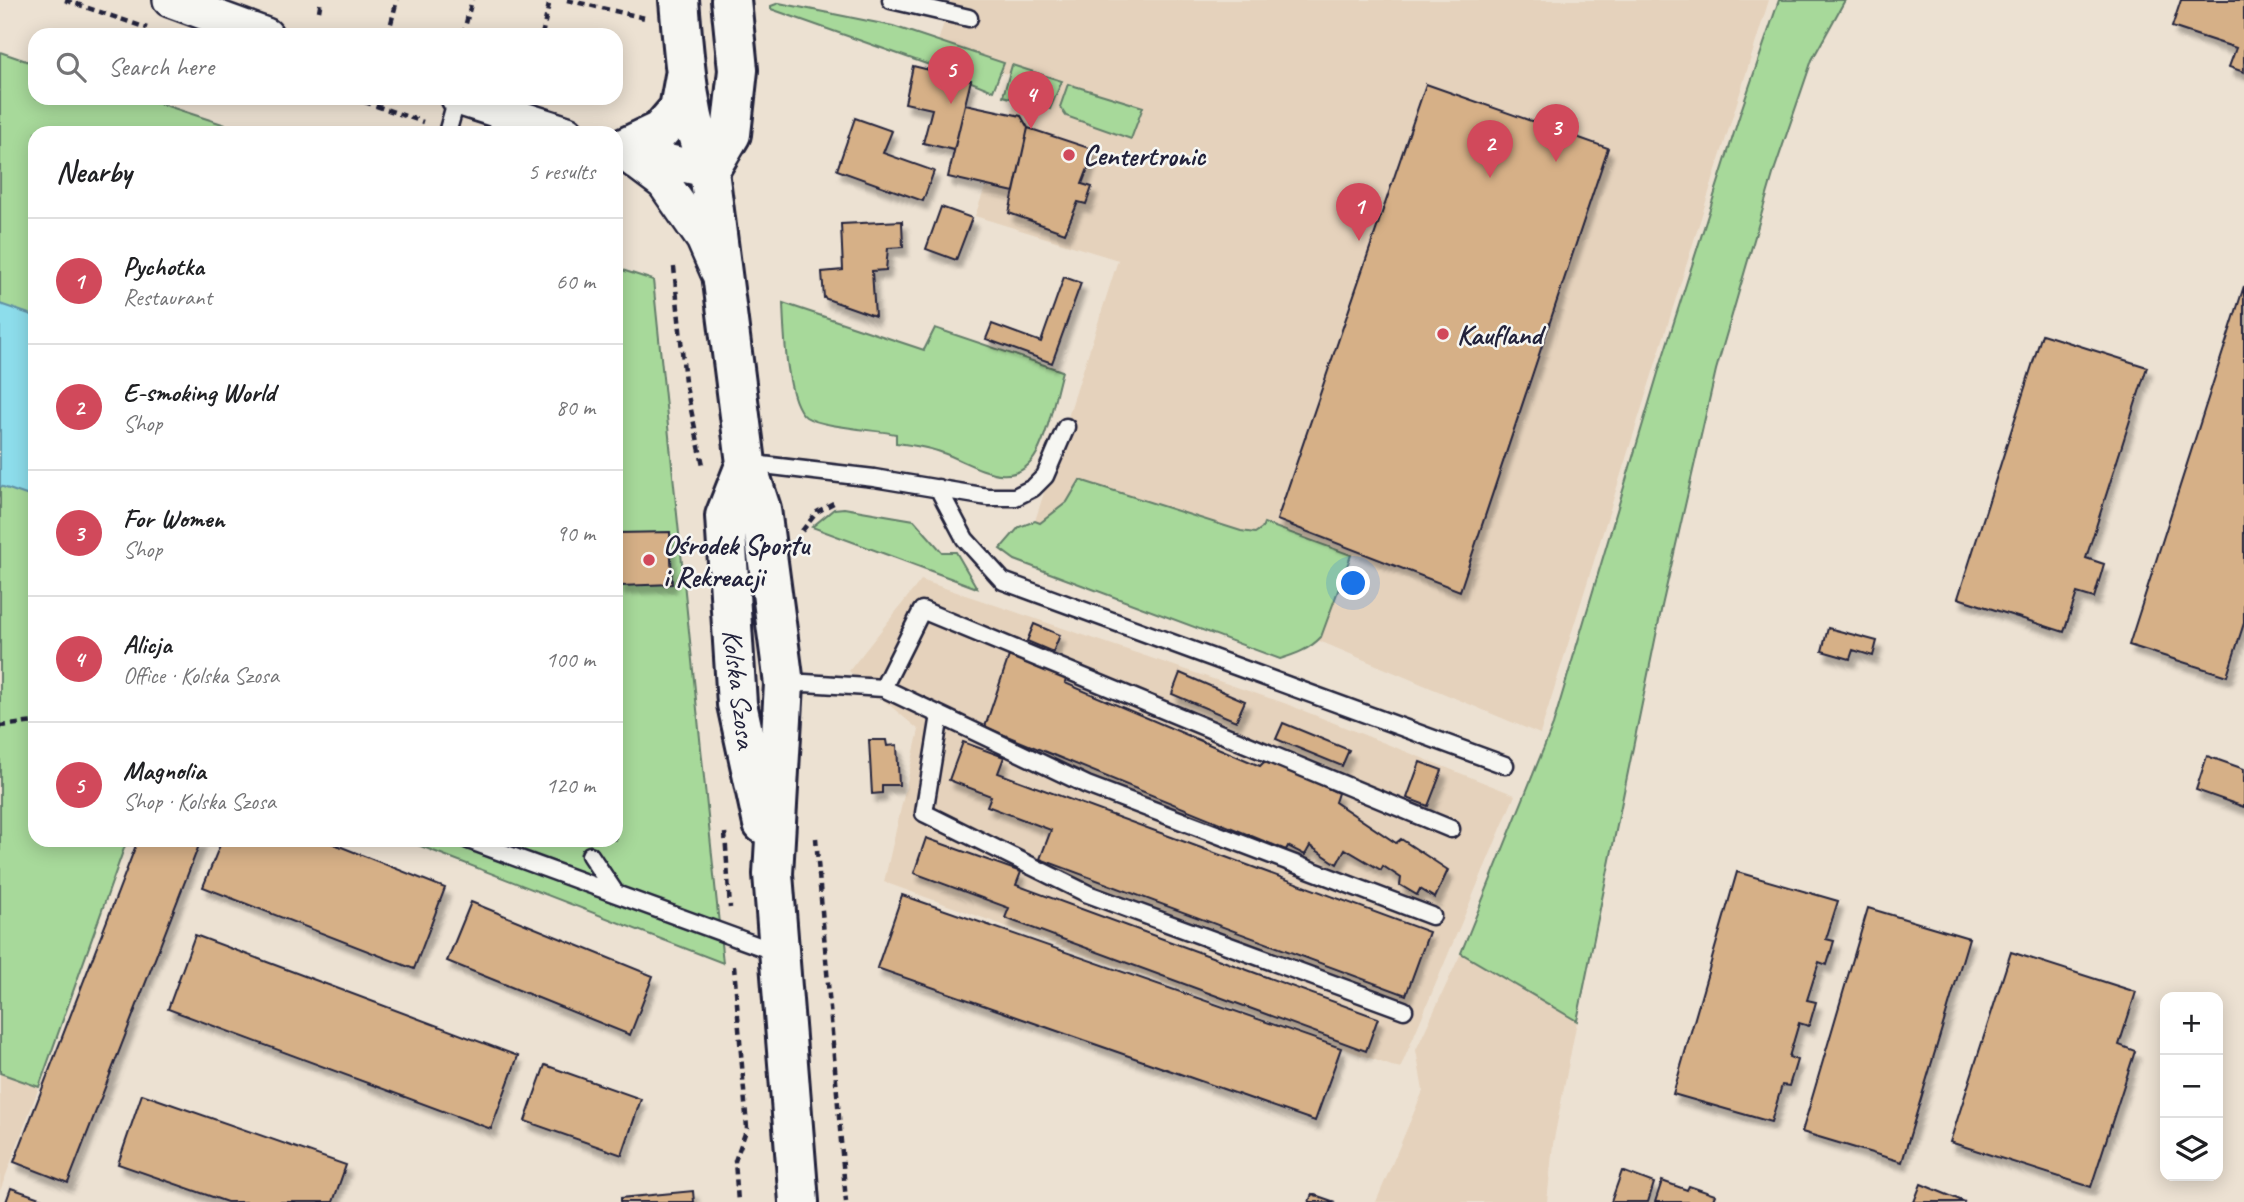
<!DOCTYPE html>
<meta charset="utf-8">
<style>
body{margin:0;font-family:Caveat,sans-serif;background:#f2f2f2;color:#202124}
.controls{position:absolute;right:21px;bottom:21px;display:grid;overflow:hidden;border-radius:14px;box-shadow:0 4px 18px #0003}
.controls button{width:63px;height:63px;display:grid;place-items:center;padding:0;border:0;border-bottom:2px solid #e0e0e0;background:#fff;color:#202124;font:35px sans-serif}
.you{position:absolute;left:1354px;top:584px;width:24px;height:24px;margin:-18px;border:5px solid #fff;border-radius:50%;background:#1a73e8;box-shadow:0 0 0 10px #1a73e833}
.badge{display:grid;place-items:center;width:46px;height:46px;border-radius:50%;background:#d1495b;color:#fff;font-size:23px;font-weight:700}
.pin{position:absolute;translate:-50% -58px;filter:drop-shadow(0 2px 4px #0008)}
.pin::after{content:'';position:absolute;top:37px;width:24px;height:21px;background:inherit;clip-path:polygon(0 0,100% 0,50% 100%)}
.list{margin:0;padding:0;list-style:none}
h2{display:flex;justify-content:space-between;align-items:center;height:91px;margin:0;padding:0 28px;font-size:30px}
h2 small{font-size:23px;font-weight:400;color:#757577}
.list li{display:grid;grid-template-columns:46px 1fr auto;gap:21px;align-items:center;box-sizing:border-box;height:126px;padding:0 28px;border-top:2px solid #e0e0e0}
.list b{display:block;font-size:26px;white-space:nowrap}
.list p{margin:0;font-size:23px;white-space:nowrap;color:#757577}
.list em{font-size:23px;font-style:normal;color:#757577}
.icon{flex:none;width:38px;height:38px;fill:none;stroke:currentColor;stroke-width:2;stroke-linecap:round;stroke-linejoin:round}
.map{position:relative;flex:none;width:2244px;height:1202px;overflow:hidden}
.search{position:absolute;background:#fff;box-shadow:0 4px 18px #0003;left:28px;top:28px;width:595px;height:77px;display:flex;align-items:center;gap:18px;box-sizing:border-box;padding:0 24px;border-radius:21px;color:#757577;font-size:26px}
.panel{position:absolute;background:#fff;box-shadow:0 4px 18px #0003;left:28px;top:126px;width:595px;height:721px;border-radius:21px}
.map>svg:first-child{display:block}
.built{fill:#e5d2bc}
.green{fill:#a7d99a;stroke:#647e6a;stroke-width:2}
.water{fill:#8dddeb;stroke:#6292a5;stroke-width:2}
.building{fill:#d6b087;stroke:#22223b;stroke-width:2;filter:url(#shadow)}
.lines{fill:none;stroke-linecap:round;stroke-linejoin:round}
.lane-casing{stroke:#22223b;stroke-width:21}
.street-casing{stroke:#22223b;stroke-width:38}
.secondary-casing{stroke:#22223b;stroke-width:44}
.path{stroke:#22223b;stroke-width:4.5;stroke-dasharray:7 5;stroke-linecap:butt}
.lane{stroke:#f6f6f2;stroke-width:16}
.street{stroke:#f6f6f2;stroke-width:33}
.secondary{stroke:#f6f6f2;stroke-width:38}
.poi-dot{fill:#d1495b;stroke:#f6f6f2;stroke-width:2.5}
.labels{text-anchor:middle;stroke-width:5;stroke-linejoin:round;paint-order:stroke}
.poi-label{font-size:28px;font-weight:bold;fill:#22223b;stroke:#f6f6f2;text-anchor:start}
.street-label{font-size:28px;fill:#22223b;stroke:#f6f6f2}
</style>
<div class="map">
<svg width="2244" height="1202" viewBox="0 0 2244 1202">
<defs>
<filter id="shadow"><feDropShadow dx="4.5" dy="8" stdDeviation="2" flood-color="#0004"/></filter>
</defs>
<rect width="100%" height="100%" fill="#ece1d2"/>
<filter id="ink" filterUnits="userSpaceOnUse"><feTurbulence type="fractalNoise" baseFrequency=".0143" numOctaves="2"/><feDisplacementMap in="SourceGraphic" scale="14" xChannelSelector="R" yChannelSelector="G"/><feConvolveMatrix kernelMatrix="1 2 1 2 8 2 1 2 1" color-interpolation-filters="sRGB"/></filter>
<g filter="url(#ink)">
<path class="built" d="M951,0H1769L1540,734L1035,521L1118,260L975,216L1023,80L936,48Z
M921,580L1284,703L1515,795L1400,1069L884,882L919,730L849,671Z
M1461,953L1577,1021L1553,1144L1547,1202H1376L1423,1091L1416,1050Z
M0,1073L39,1087L0,1191Z"/>
<path class="green" d="M1779,0H1845L1812,60L1774,171L1716,370L1662,606L1577,1021L1461,953L1553,725L1661,363L1740,114Z
M779,3L893,26L1004,63L993,91L935,67L771,9V6Z
M0,52L35,64L30,80L35,82V98H143L250,133H35V840H127L39,1087L0,1073Z
M1012,65L1062,81L1050,109L1003,96Z
M1068,84L1143,107L1131,139L1066,116L1060,107Z
M616,268L653,280L723,963L405,840H616Z
M783,303L924,350L935,328L1062,371C1055,396 1049,430 1037,453C1014,495 974,464 943,453C928,447 912,445 896,443V434C876,430 821,427 806,417C786,403 784,328 783,303Z
M1080,480L1241,531L1255,533L1262,528L1264,523L1351,555L1321,637C1310,649 1296,654 1280,659L1015,560L1000,549L1019,527L1035,521L1040,523L1067,502Z
M844,508L914,520L942,552H956L977,588L812,527L834,509Z"/>
<path class="water" d="M0,304L35,316V498L0,486Z"/>
<path class="building" d="M2181,0H2244V72L2229,67L2236,48L2172,27Z
M913,66L971,80L954,150L923,143L932,109L905,103Z
M1426,84L1608,148L1460,591L1277,520Z
M965,104L1021,116L1028,128L1014,192L948,177Z
M855,118L892,131L883,153L934,171L923,201L837,170Z
M1028,128L1095,150L1082,184L1092,187L1086,204L1078,202L1065,233L1009,213Z
M941,207L972,218L956,260L926,249Z
M902,221L903,247L888,248L886,270L872,271L875,316L824,298L822,272L843,270L841,224Z
M1064,277L1081,283L1052,363L986,339L992,324L1041,342Z
M2244,286V623L2227,676L2129,645Z
M2042,334L2147,367L2086,558L2104,564L2094,598L2077,593L2064,632L1958,598Z
M670,532L672,584L620,586L618,533Z
M1034,624L1060,635L1053,652L1027,641Z
M1828,628L1877,641L1873,656L1853,650L1850,659L1822,651Z
M1009,656L1066,679L1065,683L1260,766L1267,759L1338,793L1335,802L1396,843L1401,839L1448,870L1435,898L1420,889L1417,895L1400,885L1401,878L1383,866L1381,870L1345,849L1337,864L1310,846L1305,855L1288,846L1286,850L985,727Z
M1180,673L1245,701L1236,721L1172,694Z
M1283,723L1349,750L1342,766L1276,739Z
M869,740H886L887,746L897,745L899,785H882V793L872,794Z
M963,742L1004,757L998,773L1429,932L1406,995L1040,859L1051,830L987,806L991,796L949,780Z
M2207,756L2244,769V807L2196,790Z
M1420,762L1442,770L1428,806L1407,798Z
M926,838L1021,872L1016,885L1378,1018L1366,1051L1005,918L1009,908L914,873Z
M138,840H201L68,1183L14,1162Z
M222,840H324L445,888L414,969L203,887Z
M1737,872L1838,901L1826,939L1834,941L1827,965L1819,962L1807,1000L1816,1002L1809,1026L1799,1023L1789,1057L1797,1060L1789,1086L1782,1085L1771,1122L1673,1094Z
M902,895L1341,1048L1315,1121L877,968Z
M471,902L653,976L630,1035L447,961Z
M1868,908L1969,938L1902,1162L1802,1132Z
M195,935L518,1056L491,1129L168,1009Z
M2011,952L2136,992L2119,1045L2135,1051L2091,1187L1950,1142Z
M545,1065L641,1099L622,1155L525,1121Z
M142,1094L346,1165L333,1202H227L118,1164Z
M1622,1171L1654,1183L1648,1202H1611Z
M1662,1181L1687,1190L1689,1186L1715,1195L1712,1202H1655Z
M1921,1184L1965,1202H1914Z
M11,1188L51,1202H6Z
M693,1191L694,1202H621V1198Z
M1312,1194L1335,1202H1309Z"/>
<g class="lines">
<defs>
<path id="lane" d="M891,0L969,18
M447,133L457,98
M746,463L874,478L988,497H1015L1033,488L1045,476L1066,427
M938,488L965,539L1003,581L1505,765
M784,684L805,683L883,688L922,610L1451,829
M883,688L1087,785L1432,916
M940,715L924,813L1088,894L1404,1010
M468,840L778,953
M590,855L616,894"/>
<path id="street" d="M170,0L266,35
M458,98L567,133
M620,150L664,183L703,239L717,271
M632,153L709,171"/>
<path id="secondary" d="M679,0C684,58 687,116 709,171L746,463L761,509L784,684L773,874L799,1202
M620,150L660,131L679,109L685,76
M709,171L731,134L738,70L731,0
M746,463L725,516L737,704L763,824"/>
</defs>
<use href="#lane" class="lane-casing"/>
<use href="#street" class="street-casing"/>
<use href="#secondary" class="secondary-casing"/>
<path class="path" d="M65,0L147,28
M567,0L645,18
M319,11L321,0
M388,35L397,0
M463,35L472,0
M542,35L550,0
M353,98L423,122
M674,267L685,382L703,465
M802,531L817,512L837,501
M0,726L35,722
M725,833L730,908
M816,838L846,1202
M734,966L747,1128L735,1161L738,1202"/>
<use href="#lane" class="lane"/>
<use href="#street" class="street"/>
<use href="#secondary" class="secondary"/>
</g>
</g>
<g class="poi-dot">
<circle cx="1069" cy="155" r="7"/>
<circle cx="1443" cy="334" r="7"/>
<circle cx="649" cy="560" r="7"/>
</g>
<g class="labels">
<g class="poi-label">
<text x="1083" y="165">Centertronic</text>
<text x="1457" y="344">Kaufland</text>
<text x="663" y="554">Ośrodek Sportu<tspan x="663" dy="32">i Rekreacji</tspan></text>
</g>
<g class="street-label">
<text transform="translate(740 689) rotate(83)" y="10">Kolska Szosa</text>
</g>
</g>
</svg>
<div class="controls">
<button>+</button>
<button>−</button>
<button><svg class="icon" aria-label="layers" viewBox="0 0 24 24"><path d="M12 4l9 5-9 5-9-5zM3 14l9 5 9-5"/></svg></button>
</div>
<div class="you"></div>
<div class="pin badge" style="left:1359px;top:241px">1</div>
<div class="pin badge" style="left:1490px;top:178px">2</div>
<div class="pin badge" style="left:1556px;top:162px">3</div>
<div class="pin badge" style="left:1031px;top:129px">4</div>
<div class="pin badge" style="left:951px;top:104px">5</div>
<div class="search"><svg class="icon" aria-label="search" viewBox="0 0 24 24"><circle cx="10" cy="10" r="6"/><path d="M15 15l6 6"/></svg>Search here</div>
<section class="panel">
<h2>Nearby<small>5 results</small></h2>
<ul class="list">
<li><span class="badge">1</span><div><b>Pychotka</b><p>Restaurant</p></div><em>60 m</em></li>
<li><span class="badge">2</span><div><b>E-smoking World</b><p>Shop</p></div><em>80 m</em></li>
<li><span class="badge">3</span><div><b>For Women</b><p>Shop</p></div><em>90 m</em></li>
<li><span class="badge">4</span><div><b>Alicja</b><p>Office · Kolska Szosa</p></div><em>100 m</em></li>
<li><span class="badge">5</span><div><b>Magnolia</b><p>Shop · Kolska Szosa</p></div><em>120 m</em></li>
</ul>
</section>
</div>
